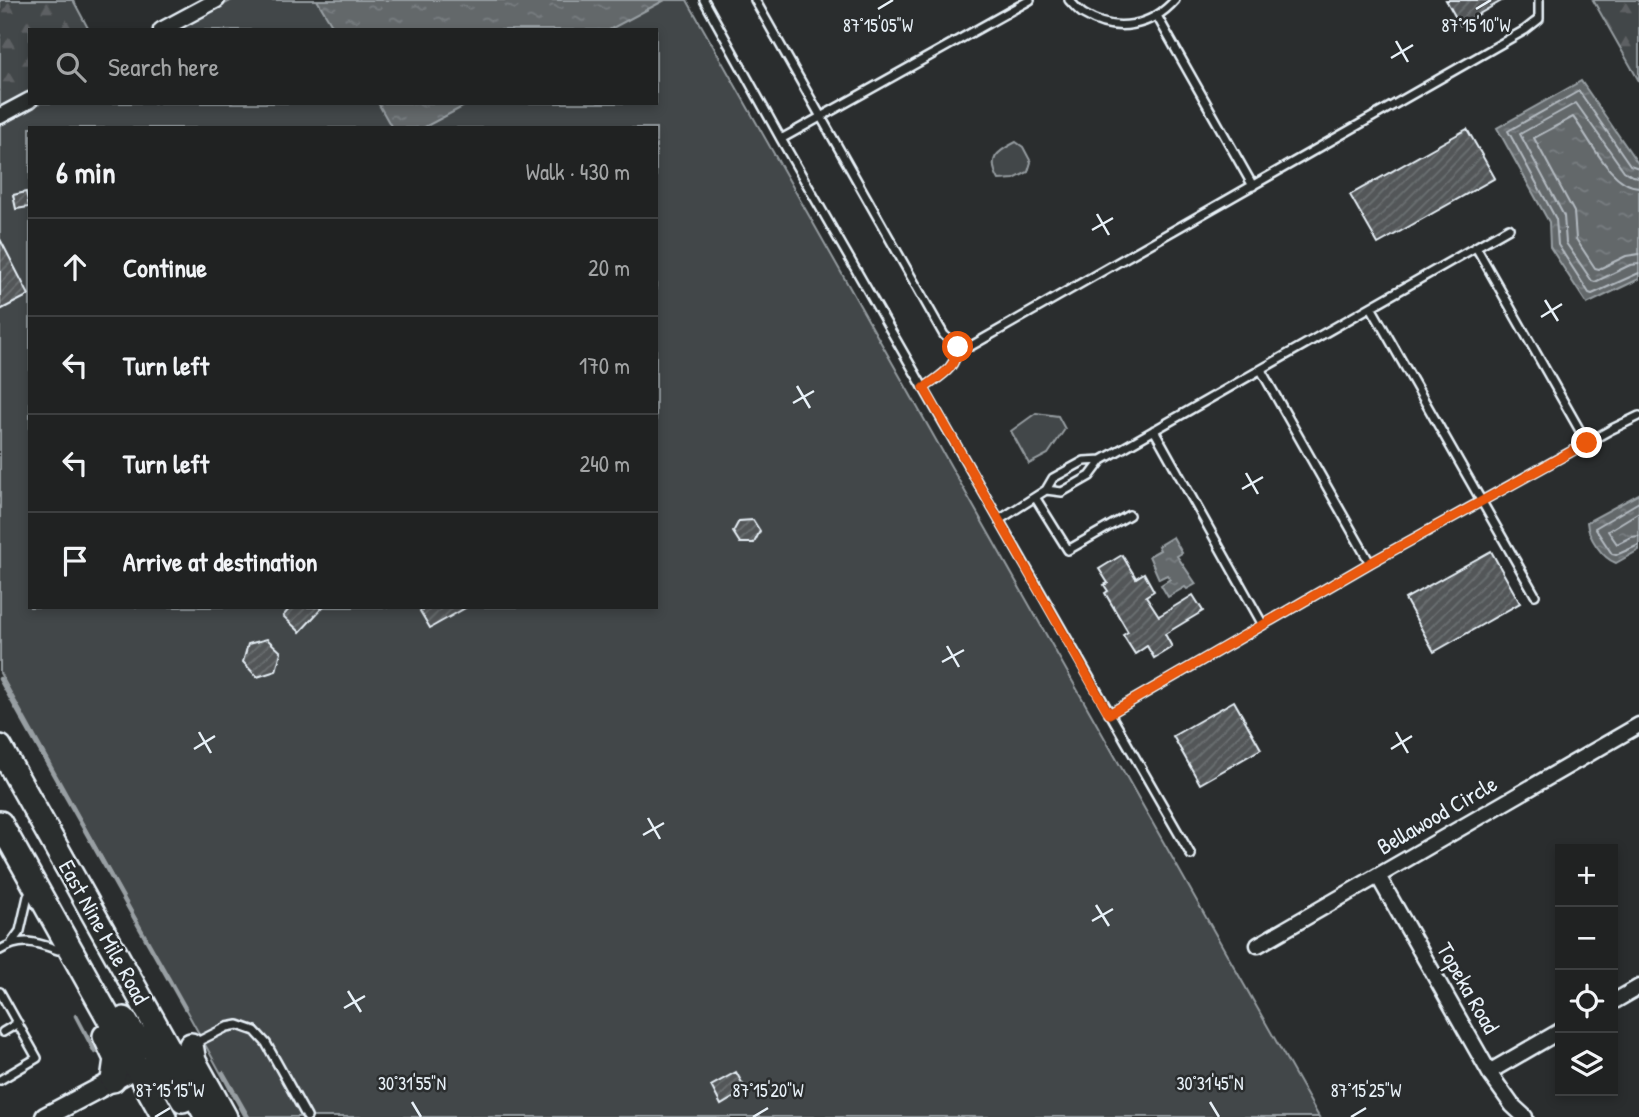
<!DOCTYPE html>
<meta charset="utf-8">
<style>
body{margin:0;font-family:"Patrick Hand",sans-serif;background:#2d2f2f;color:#f1f3f6}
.controls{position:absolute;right:21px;bottom:21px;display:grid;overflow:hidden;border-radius:0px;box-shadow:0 4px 10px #0003}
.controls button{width:63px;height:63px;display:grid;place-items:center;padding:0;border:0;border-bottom:2px solid #3d3f40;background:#202222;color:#f1f3f6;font:35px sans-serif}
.stop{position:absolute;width:21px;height:21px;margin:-16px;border:5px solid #ea580c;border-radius:50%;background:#fff}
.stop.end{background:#ea580c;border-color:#fff;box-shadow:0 2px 7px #0008}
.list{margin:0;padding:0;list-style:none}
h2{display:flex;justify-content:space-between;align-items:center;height:91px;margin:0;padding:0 28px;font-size:30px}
h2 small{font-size:23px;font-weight:400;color:#a2a4a5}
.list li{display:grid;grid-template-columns:46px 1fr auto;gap:21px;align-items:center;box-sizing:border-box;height:98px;padding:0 28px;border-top:2px solid #3d3f40}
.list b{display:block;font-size:26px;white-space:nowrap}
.list em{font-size:23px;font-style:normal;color:#a2a4a5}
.icon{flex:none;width:38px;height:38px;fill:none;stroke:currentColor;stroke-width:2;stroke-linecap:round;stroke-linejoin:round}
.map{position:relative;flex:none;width:1639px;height:1117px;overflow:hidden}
.search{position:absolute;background:#202222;box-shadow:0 4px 10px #0003;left:28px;top:28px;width:630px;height:77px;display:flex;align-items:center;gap:18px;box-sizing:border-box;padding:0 24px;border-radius:0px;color:#a2a4a5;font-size:26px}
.panel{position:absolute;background:#202222;box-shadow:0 4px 10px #0003;left:28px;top:126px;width:630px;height:483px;border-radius:0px}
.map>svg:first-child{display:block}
.forest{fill:url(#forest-firs);stroke:#959ca0;stroke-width:2}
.park{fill:#424648;stroke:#959ca0;stroke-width:2;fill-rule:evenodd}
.water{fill:url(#water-ripples);stroke:#989fa3;stroke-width:2}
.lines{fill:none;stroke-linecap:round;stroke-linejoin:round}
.shore{stroke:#b3bac0;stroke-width:2}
.stream{stroke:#989fa3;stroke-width:4.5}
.building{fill:url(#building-hatch);stroke:#e8f1f8;stroke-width:2}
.service-casing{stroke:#e8f1f8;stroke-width:12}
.minor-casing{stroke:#e8f1f8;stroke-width:19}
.tertiary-casing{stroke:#e8f1f8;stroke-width:23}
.primary-casing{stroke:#e8f1f8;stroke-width:28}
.service{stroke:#2a2d2e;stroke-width:7}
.minor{stroke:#2a2d2e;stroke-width:14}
.tertiary{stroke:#2a2d2e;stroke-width:18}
.primary{stroke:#2a2d2e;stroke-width:23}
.route{stroke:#ea580c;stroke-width:9}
.ticks{fill:none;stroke:#e8f1f8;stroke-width:2.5}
.labels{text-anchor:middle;stroke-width:5;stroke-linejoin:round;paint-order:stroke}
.street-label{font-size:23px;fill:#e8f1f8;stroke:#2a2d2e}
.ticks-label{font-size:18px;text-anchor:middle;fill:#e8f1f8;stroke:#2a2d2e;stroke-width:5;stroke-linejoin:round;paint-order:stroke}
</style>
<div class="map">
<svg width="1639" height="1117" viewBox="0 0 1639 1117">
<defs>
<pattern id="forest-firs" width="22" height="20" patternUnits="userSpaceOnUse" patternTransform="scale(1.75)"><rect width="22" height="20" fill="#424648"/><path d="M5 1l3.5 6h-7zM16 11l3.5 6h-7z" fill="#5d6163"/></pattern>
<pattern id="water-ripples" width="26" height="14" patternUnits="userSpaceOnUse" patternTransform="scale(1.75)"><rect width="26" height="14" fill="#63686b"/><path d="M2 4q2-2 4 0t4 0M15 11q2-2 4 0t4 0" fill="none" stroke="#797e81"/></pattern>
<pattern id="building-hatch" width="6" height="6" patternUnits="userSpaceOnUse" patternTransform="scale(1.75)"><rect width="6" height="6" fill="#535759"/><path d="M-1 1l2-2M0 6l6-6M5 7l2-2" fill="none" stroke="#6c7072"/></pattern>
</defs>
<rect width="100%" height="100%" fill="#2a2d2e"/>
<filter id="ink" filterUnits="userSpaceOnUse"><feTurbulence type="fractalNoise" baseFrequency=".0143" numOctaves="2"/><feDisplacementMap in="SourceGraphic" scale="14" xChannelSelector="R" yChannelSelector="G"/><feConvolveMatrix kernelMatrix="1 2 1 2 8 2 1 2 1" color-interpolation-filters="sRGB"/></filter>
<g filter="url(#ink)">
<path class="forest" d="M0,0H73L89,30H30V91L0,107Z
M1593,0H1639V81Z"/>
<path class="park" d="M232,0H687L1319,1117H245L0,673V125L40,103H656V30H177ZM30,128H656V607H30Z
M1016,142L1023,147L1031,162L1028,172L1014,179L999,180C987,159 996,152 1016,142Z
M1036,413L1058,416L1065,429L1048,454L1029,464L1011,431Z"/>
<path class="water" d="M317,0H665L609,30H335Z
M1581,81L1639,165V279L1587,304L1550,247L1549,222L1497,128Z
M378,103H470L423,128H392Z
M1639,494V550L1616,563C1602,558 1588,537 1587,522Z
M1173,537L1182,553L1177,556L1196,584L1187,589L1185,587L1168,597L1161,585L1170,579L1167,575L1159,579L1149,556L1160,550L1158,546Z"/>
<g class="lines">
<path class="shore" d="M1639,168L1630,165L1579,91L1508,131L1556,219L1558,245L1589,293L1592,294L1639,273
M1639,177L1632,176L1624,171L1576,103L1520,134L1564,216L1566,243L1592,281L1595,282L1630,265L1639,264
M1639,187C1610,186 1590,138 1573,117L1534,138L1574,212L1576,239L1595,268L1599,269L1626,256L1639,254
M1639,502L1595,528L1612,554L1616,555L1639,545
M1639,512L1608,531L1617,544L1631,537L1639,536"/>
<path class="stream" d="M0,679L185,1008
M76,1016L95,1052
M223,1073L248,1117"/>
</g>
<path class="building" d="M1446,0H1503L1460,25Z
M1467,129L1495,178L1378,244L1350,195Z
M26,192L29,207L16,209L13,195Z
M0,239L29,295L0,310Z
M753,520L760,531L754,543H740L733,532L739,521Z
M1491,551L1520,603L1434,652L1405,599Z
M1122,555L1136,578L1144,573L1154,591L1146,596L1159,616L1193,595L1203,611L1165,634L1172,647L1154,658L1147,646L1135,654L1123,635L1128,632L1105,593L1108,591L1104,585L1108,583L1099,569Z
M291,607H323L300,632L283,616Z
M427,607H467L430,628L420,611Z
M267,639L281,652L276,671L257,677L243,662L248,644Z
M1234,701L1261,749L1200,784L1173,736Z
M736,1072L746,1090L721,1105L711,1086Z"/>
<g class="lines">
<defs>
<path id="service" d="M704,0L781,139L1191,855
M755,0L944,335L958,347L971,346L1525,30L1539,19V0
M1069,0C1074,5 1079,12 1085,15C1116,34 1152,26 1175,0
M1157,16L1253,186
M781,139L1030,0
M1476,247L1587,443
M1371,307L1535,595
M1261,370L1370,563L1612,429L1639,416
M924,388C941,375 955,370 958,347
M1154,430L1263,625
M1102,460L1509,228
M1035,497L1068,550L1129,515
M999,520L1046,490L1053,478L1084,461L1102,460L1090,476L1062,492L1046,490
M1109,714L1370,563
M12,942L20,931L28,896
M0,950C22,937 35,942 58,950
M0,992L37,1058L0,1080
M3,1032L18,1023
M195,1043L227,1027L238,1025L255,1031L266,1043L307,1117"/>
<path id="minor" d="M161,30L217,0
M0,116L30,100
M1378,876L1492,1077L1512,1105L1525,1117
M1258,945L1639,725
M1613,1002L1639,987
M1489,1072L1560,1031"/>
<path id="tertiary" d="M45,1117L124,1075"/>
<path id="primary" d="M0,747L207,1117
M0,823L164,1117
M124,1019C136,1040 147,1051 172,1054
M105,1036L116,1059L113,1080
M191,1045L194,1061L225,1117
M138,1069C164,1068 171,1078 183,1100"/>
</defs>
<use href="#service" class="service-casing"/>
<use href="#minor" class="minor-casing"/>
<use href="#tertiary" class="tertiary-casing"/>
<use href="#primary" class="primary-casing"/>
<use href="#service" class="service"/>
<use href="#minor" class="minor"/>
<use href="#tertiary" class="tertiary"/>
<use href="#primary" class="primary"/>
</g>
</g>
<g class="lines" filter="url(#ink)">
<path class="route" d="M958,347C955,370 941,375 924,388L1109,714L1370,563L1587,443"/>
</g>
<path class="ticks" d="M878,9L893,0M1476,9L1491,0M1396,41L1408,62M1391,58L1413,45M1097,214L1109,235M1092,230L1113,218M1545,300L1558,321M1541,317L1562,304M797,386L810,408M793,403L814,391M1246,473L1258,494M1242,489L1263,477M947,646L959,667M942,662L964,650M199,732L211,753M1396,732L1408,753M194,749L215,736M1391,749L1412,736M648,818L660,839M643,835L664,823M1096,905L1109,926M1092,921L1113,909M348,991L361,1012M344,1008L365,996M412,1102L421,1117M1210,1102L1219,1117M155,1117L170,1108M753,1117L768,1108M1351,1117L1366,1108"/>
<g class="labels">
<g class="street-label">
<text transform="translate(1437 815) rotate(-30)" y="8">Bellawood Circle</text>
<text transform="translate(104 932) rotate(61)" y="8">East Nine Mile Road</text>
<text transform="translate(1468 988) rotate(60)" y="8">Topeka Road</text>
</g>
</g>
<g class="ticks-label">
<text x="878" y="32">87°15'05"W</text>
<text x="1476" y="32">87°15'10"W</text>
<text x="412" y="1090">30°31'55"N</text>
<text x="1210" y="1090">30°31'45"N</text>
<text x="170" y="1097">87°15'15"W</text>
<text x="768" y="1097">87°15'20"W</text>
<text x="1366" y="1097">87°15'25"W</text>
</g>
</svg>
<div class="controls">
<button>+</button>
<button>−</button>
<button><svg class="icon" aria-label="locate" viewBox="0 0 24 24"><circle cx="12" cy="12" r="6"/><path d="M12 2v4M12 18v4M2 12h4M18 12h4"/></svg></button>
<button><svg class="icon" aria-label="layers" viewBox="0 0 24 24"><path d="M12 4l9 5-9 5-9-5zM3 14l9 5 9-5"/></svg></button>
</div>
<div class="stop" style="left:958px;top:347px"></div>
<div class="stop end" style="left:1587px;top:443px"></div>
<div class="search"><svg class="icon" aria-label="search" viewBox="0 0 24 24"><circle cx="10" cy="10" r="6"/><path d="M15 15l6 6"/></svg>Search here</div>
<section class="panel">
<h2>6 min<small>Walk · 430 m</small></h2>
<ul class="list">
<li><svg class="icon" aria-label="ahead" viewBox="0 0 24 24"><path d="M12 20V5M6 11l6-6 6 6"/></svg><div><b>Continue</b></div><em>20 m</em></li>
<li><svg class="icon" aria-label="left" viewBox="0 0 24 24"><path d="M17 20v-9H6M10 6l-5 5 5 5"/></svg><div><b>Turn left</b></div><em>170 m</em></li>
<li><svg class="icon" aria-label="left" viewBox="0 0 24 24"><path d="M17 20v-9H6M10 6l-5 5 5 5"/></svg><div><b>Turn left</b></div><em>240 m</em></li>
<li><svg class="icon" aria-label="arrive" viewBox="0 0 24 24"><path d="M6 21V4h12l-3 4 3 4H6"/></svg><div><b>Arrive at destination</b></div></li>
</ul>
</section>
</div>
